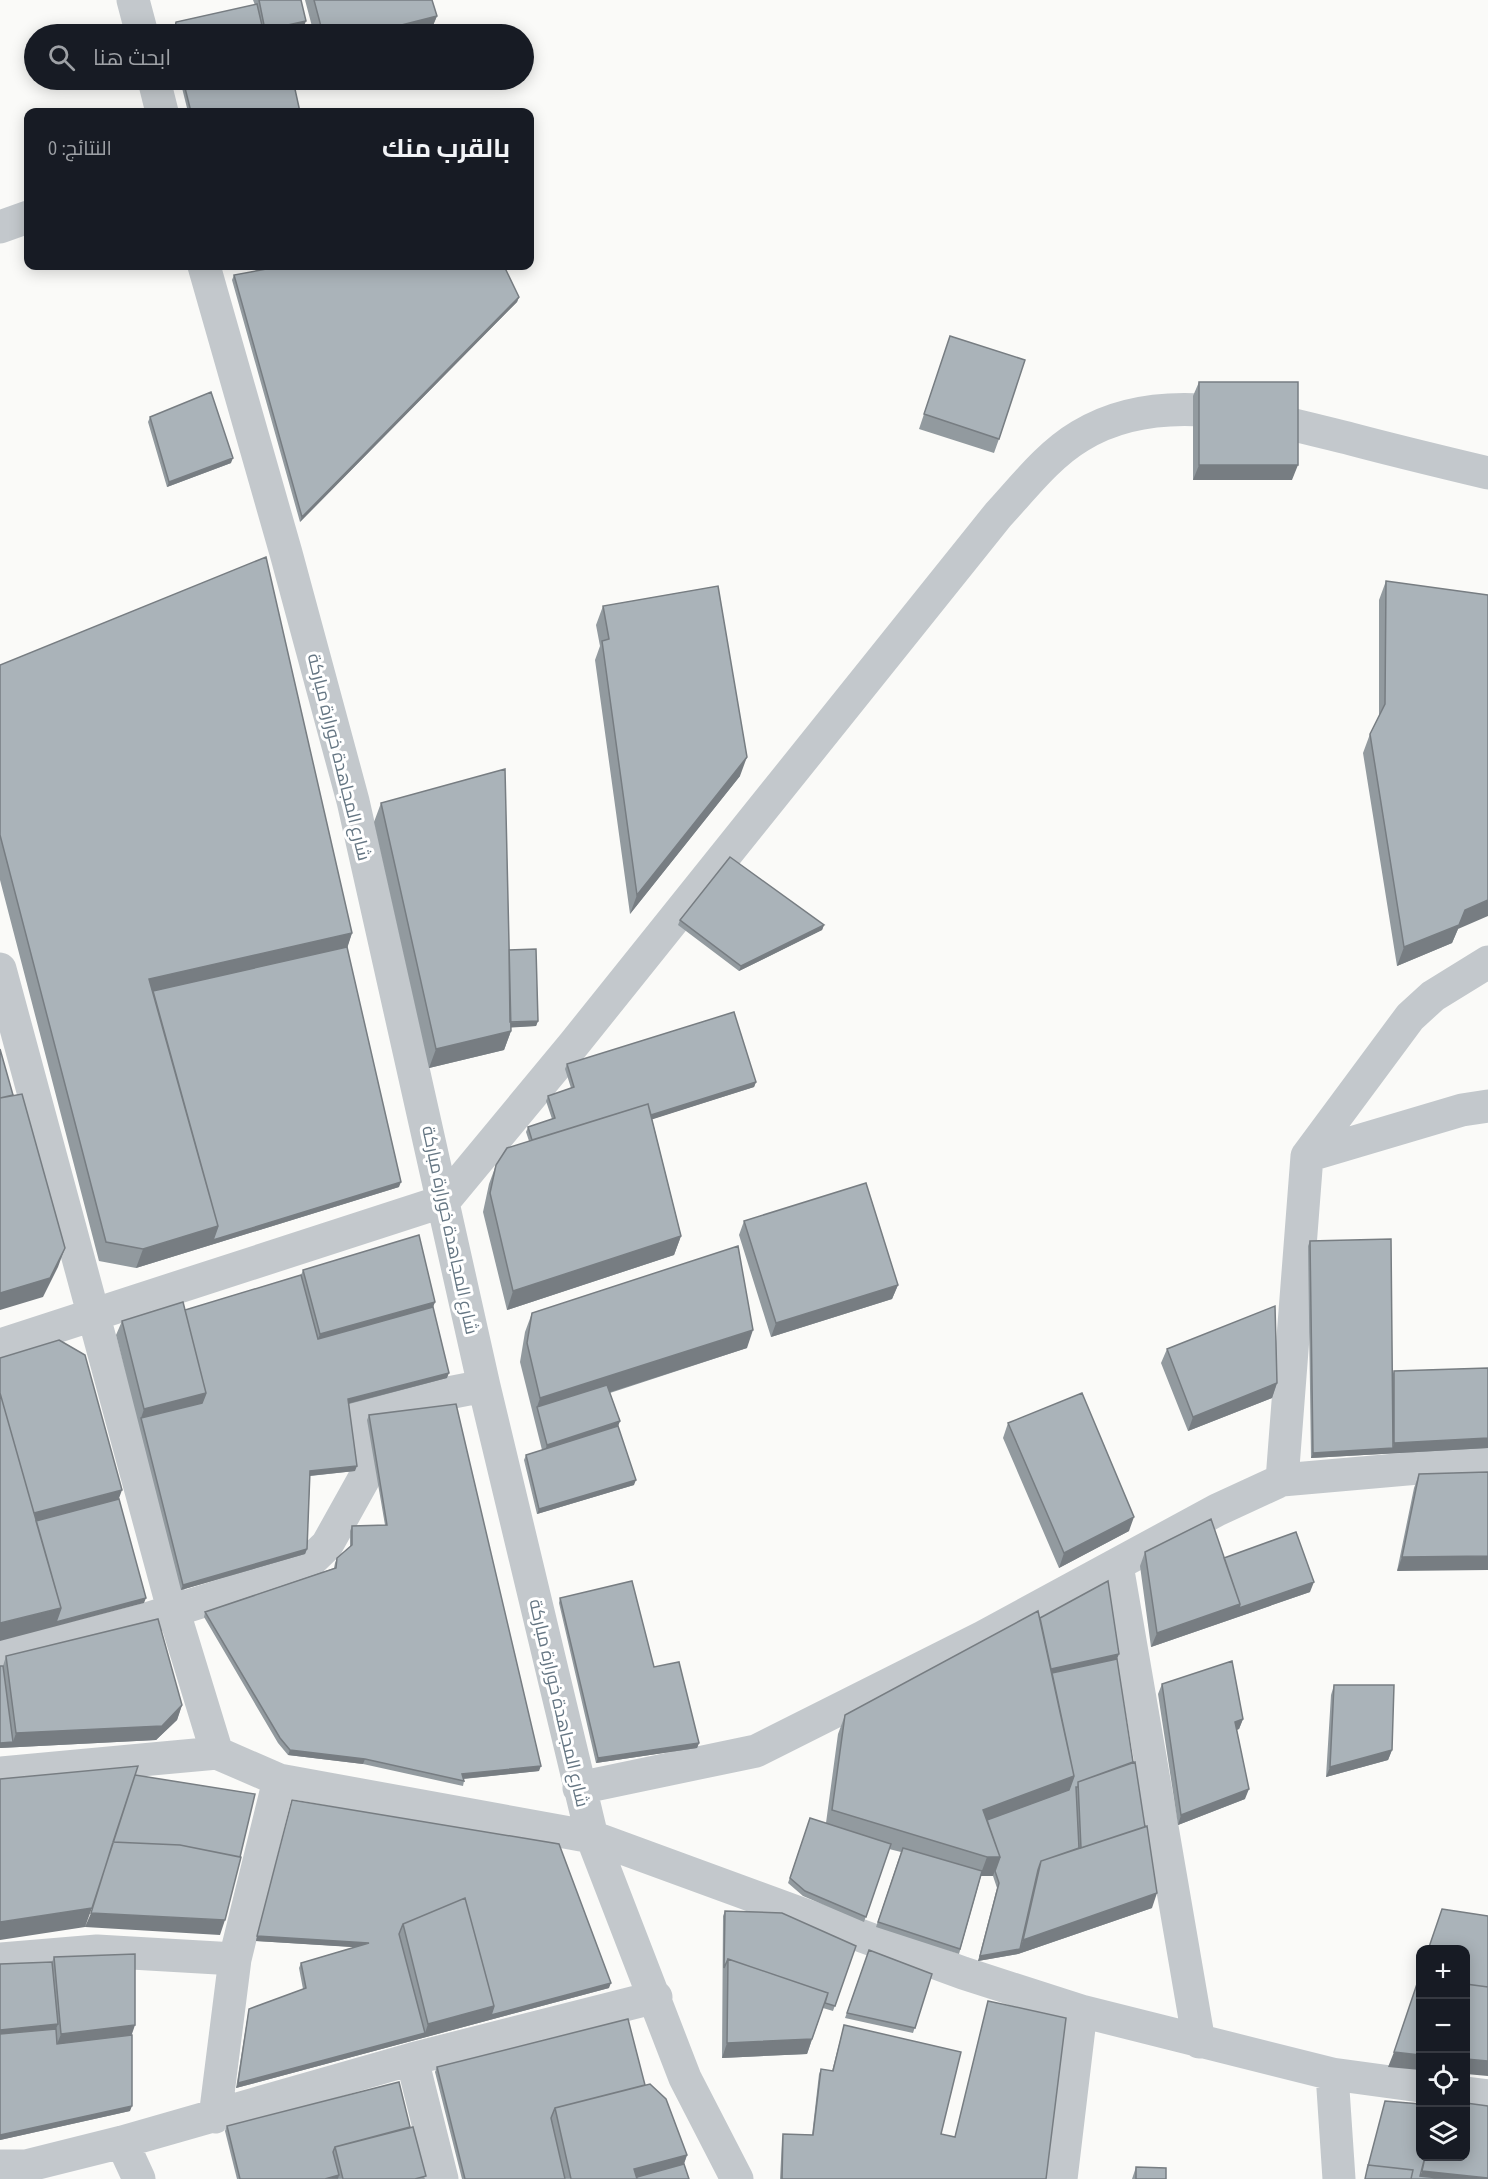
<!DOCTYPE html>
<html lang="ar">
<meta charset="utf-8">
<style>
body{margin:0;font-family:"PT Sans Narrow",Cairo,sans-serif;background:#242831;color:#f1f3f6;direction:rtl}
.controls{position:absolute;right:18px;bottom:18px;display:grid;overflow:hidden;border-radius:12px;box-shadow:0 3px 15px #0003}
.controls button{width:54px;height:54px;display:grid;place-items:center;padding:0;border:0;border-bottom:2px solid #363941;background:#171b24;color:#f1f3f6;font:30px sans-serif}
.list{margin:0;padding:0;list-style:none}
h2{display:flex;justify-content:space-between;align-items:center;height:78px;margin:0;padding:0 24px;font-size:26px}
h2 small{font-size:20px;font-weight:400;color:#9ea1a6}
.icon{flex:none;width:33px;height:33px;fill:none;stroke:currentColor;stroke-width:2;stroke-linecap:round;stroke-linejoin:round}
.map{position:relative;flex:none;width:1488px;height:2179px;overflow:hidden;direction:ltr}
.search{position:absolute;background:#171b24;box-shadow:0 3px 15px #0003;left:24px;top:24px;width:510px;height:66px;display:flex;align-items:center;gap:15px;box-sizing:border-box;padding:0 21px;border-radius:33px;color:#9ea1a6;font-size:22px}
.panel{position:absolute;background:#171b24;box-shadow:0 3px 15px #0003;left:24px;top:108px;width:510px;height:162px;border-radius:12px;direction:rtl}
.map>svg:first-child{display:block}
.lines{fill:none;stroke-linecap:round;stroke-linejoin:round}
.minor{stroke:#c3c8cc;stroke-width:33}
.wall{fill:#929a9f}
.shaded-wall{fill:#777d82}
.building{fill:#aab3b9;stroke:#777d82;stroke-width:1.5}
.labels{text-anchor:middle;stroke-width:6;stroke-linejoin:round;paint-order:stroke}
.street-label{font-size:18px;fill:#657683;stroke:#fff}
</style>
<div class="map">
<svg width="1488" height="2179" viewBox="0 0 1488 2179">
<rect width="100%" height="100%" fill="#fafaf8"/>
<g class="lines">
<path class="minor" d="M133,0L142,34
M154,80L162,112
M0,227L28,217
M204,266L286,553L353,801L484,1386L592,1837L685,2078L737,2179
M0,969L173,1609L217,1753
M1307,1156L1462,1110L1488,1106
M0,1345L444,1201L574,1044L998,515C1023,488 1048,455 1080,436C1161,386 1266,418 1351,439C1396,451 1442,462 1488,473
M1282,1480L1307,1156L1410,1017L1433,996L1488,962
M1117,1565L1199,2042
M0,1657L140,1621L300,1571L327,1545L366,1475L356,1411L484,1386
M0,1773L217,1753L279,1780L592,1837L963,1973L1081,2011L1332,2074L1420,2086
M579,1788L756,1751L983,1637L1217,1510L1282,1480L1488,1462
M0,1959L97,1951L235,1959
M412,2059L442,2179
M1332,2074L1339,2179
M1466,2093L1488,2096
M215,2117L235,1959L279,1780
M122,2142L139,2179
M0,2166H26L122,2142L412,2059L656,1997
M1061,2179L1081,2011"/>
</g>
<path class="wall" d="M253,0H301L302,31L296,33V34H173L174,27L176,22L255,5Z
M305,0H432L437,16L431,30L415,34H314Z
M180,80H293L300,112H188Z
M234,275L519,297L517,302L300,522L232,280Z
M950,336L999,439L994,453L919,429Z
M1199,382L1292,480H1193V396Z
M150,417L231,463L167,487L148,422Z
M1386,581L1458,929L1452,943L1397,966L1363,753L1370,734L1379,717V600Z
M603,606L740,776L630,914L595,660L600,646L596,625Z
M0,665L352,933L347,947L399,1187L136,1268L99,1261L0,880Z
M381,803L509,950L538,1021L536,1026L511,1027V1031L504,1050L429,1068L374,822Z
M680,920L824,925L822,930L739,971L678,925Z
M567,1064L756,1082L754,1087L652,1119L681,1236L674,1255L507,1310L483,1212L489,1184L496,1165L529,1141L526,1132L528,1127L552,1119L546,1101L548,1096L571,1088L565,1069Z
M744,1221L898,1285L892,1299L771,1337L739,1235Z
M1310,1241L1392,1376L1394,1371L1488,1368V1448L1311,1458L1308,1246Z
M303,1270L435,1302L433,1307L447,1378L349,1404L355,1471L310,1476L307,1549L305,1554L181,1590L116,1335L122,1321L185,1310L301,1275Z
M532,1313L747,1348L610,1393L620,1421L618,1426L634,1485L537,1514L524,1460L526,1455L542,1450L520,1362L525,1332Z
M1167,1349L1277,1383L1272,1398L1188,1431L1161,1363Z
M369,1415L539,1771L464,1779V1781L463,1786L363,1764L288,1755L278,1743L204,1617L205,1612L334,1568L335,1563L337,1558L350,1547V1531L352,1526L385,1525L367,1420Z
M1008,1423L1129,1531L1059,1568L1003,1438Z
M1488,1472L1397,1571L1414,1488L1419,1474Z
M1145,1552L1224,1558L1310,1592L1151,1647L1140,1566Z
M560,1598L654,1667L699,1743L697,1748L596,1763L559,1603Z
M1040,1617L1117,1659L1152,1908L1018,1954L978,1961L997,1888L993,1876H981L959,1954L876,1927L901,1852L889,1849L864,1922L803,1896L788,1883L810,1818L826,1823L838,1734L845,1715Z
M6,1656L182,1705L177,1720L156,1740L0,1748L3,1666Z
M1162,1684L1243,1719L1239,1729L1237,1730L1245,1799L1178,1825L1158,1694Z
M1334,1685L1392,1750L1388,1760L1326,1777L1331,1695Z
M292,1800L609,1988L236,2088L248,2014L249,2009L303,1989L299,1968L301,1963L355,1947L256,1941Z
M725,1911L856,1946L833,2011L823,2008L807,2054L722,2058L723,1916Z
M869,1950L932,1974L913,2033L845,2018Z
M54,1957L132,2035L130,2111L0,2140V1964L52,1962Z
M988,2001L1046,2179H780L782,2139L783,2134L812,2135L819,2074L821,2069L832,2071L844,2025L941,2134L955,2137Z
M437,2067L645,2085L687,2155L684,2164L689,2179H462L435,2072Z
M227,2126L410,2127L425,2179H237L225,2131Z
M1136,2167L1166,2179H1132Z"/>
<path class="shaded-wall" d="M437,16L431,30L415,34H366Z
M306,21L302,31L287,34H264L265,30Z
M519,297L517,302L300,522L302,517Z
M233,458L231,463L167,487L169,482Z
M1199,465H1298L1292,480H1193Z
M747,757L740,776L630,914L637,895Z
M1488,900V916L1458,929L1452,943L1397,966L1404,947L1465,910Z
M824,925L822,930L739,971L741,966Z
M352,933L346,952L146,997L149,979Z
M538,1021L536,1026L503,1028L505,1023Z
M511,1031L504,1050L429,1068L436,1049Z
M756,1082L754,1087L534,1157L535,1152Z
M401,1182L399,1187L136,1268L143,1249L218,1226Z
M681,1236L674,1255L507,1310L513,1291Z
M65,1248L58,1267L43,1297L0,1310V1293Z
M898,1285L892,1299L771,1337L776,1323Z
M435,1302L431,1312L316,1344L320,1334Z
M753,1330L747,1348L539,1415L537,1407L540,1398Z
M449,1373L447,1378L347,1404L348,1399Z
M1277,1383L1272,1398L1188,1431L1193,1417Z
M206,1393L200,1408L141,1418L144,1409Z
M620,1421L616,1431L543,1455L547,1445Z
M1488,1438V1448L1311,1458L1313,1453L1393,1448L1394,1443Z
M357,1466L355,1471L308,1476L310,1471Z
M636,1480L634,1485L537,1514L539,1509Z
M122,1490L117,1504L28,1528L30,1514Z
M1134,1517L1129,1531L1059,1568L1064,1553Z
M307,1549L305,1554L181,1590L183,1585Z
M1488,1556V1570L1397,1571L1402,1557Z
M1314,1582L1310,1592L1151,1647L1157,1633L1240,1604Z
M146,1598L144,1603L0,1641V1623L61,1608Z
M1119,1654L1115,1664L1045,1679L1046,1670Z
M182,1705L177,1720L156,1740L0,1748V1743L13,1742L16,1733Z
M1243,1719L1239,1729L1231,1731L1235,1722Z
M699,1743L697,1748L596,1763L598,1758Z
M290,1750L365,1759L363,1764L288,1755Z
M1392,1750L1388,1760L1326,1777L1330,1767Z
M541,1766L539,1771L460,1779L462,1774Z
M1074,1776L1068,1795L978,1823L983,1810Z
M1249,1789L1245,1799L1178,1825L1181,1815Z
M987,1857H1000L993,1876H980Z
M1157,1893L1152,1908L1018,1954L978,1961L980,1956L1020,1949L1023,1940Z
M92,1908L85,1927L0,1940V1922Z
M91,1913L225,1920L220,1935L85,1927Z
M257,1936L369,1943L367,1948L256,1941Z
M611,1983L609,1988L236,2088L238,2083L425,2033L428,2024L494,2006Z
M58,2024L54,2034L0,2039V2030Z
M135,2025L130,2040L55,2049L61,2034Z
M812,2039L807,2054L722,2058L727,2043Z
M1394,2052L1420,2055V2070L1388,2067Z
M1466,2059L1488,2061V2076L1466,2074Z
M132,2106L130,2111L0,2140V2135Z
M687,2155L682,2169L630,2178L634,2169Z
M1422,2171L1488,2178V2179H1419Z
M339,2175L338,2179H325Z"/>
<path class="building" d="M259,0H301L306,21L265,30Z
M314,0H432L437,16L366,34H323Z
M257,4L264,34H174L176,22Z
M295,28L296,34H265Z
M183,80H293L300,112H191Z
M283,266H504L519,297L302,517L234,275Z
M950,336L1025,360L999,439L924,414Z
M1199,382H1298V465H1199Z
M211,392L233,458L169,482L150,417Z
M266,557L352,933L149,979L218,1226L143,1249L106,1242L0,835V665Z
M1386,581L1488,595V900L1465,910L1459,925L1404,947L1370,734L1385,704Z
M718,586L747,757L637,895L602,641L609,639L603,606Z
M505,769L511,1031L436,1049L381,803Z
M730,857L824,925L741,966L680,920Z
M347,947L401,1182L213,1240L218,1226L153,991Z
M536,949L538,1021L510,1022L509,950Z
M734,1012L756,1082L651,1115L648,1104L532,1140L528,1127L555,1118L548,1096L574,1087L567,1064Z
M0,1049L13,1095L0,1098Z
M22,1094L65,1248L50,1278L0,1293V1098Z
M648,1104L681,1236L513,1291L490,1193L496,1165L507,1148Z
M866,1183L898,1285L776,1323L744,1221Z
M419,1235L435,1302L320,1334L303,1270Z
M1391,1239L1393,1448L1313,1453L1310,1241Z
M738,1246L753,1330L540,1398L527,1343L532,1313Z
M301,1275L318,1339L433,1307L449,1373L348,1399L357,1466L310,1471L307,1549L183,1585L141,1418L202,1403L206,1393L185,1310Z
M183,1302L206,1393L144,1409L122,1321Z
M1275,1306L1277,1383L1193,1417L1167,1349Z
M59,1340L85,1355L122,1490L34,1513L0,1393V1358Z
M1488,1368V1438L1394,1443V1371Z
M607,1385L620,1421L547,1445L537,1407Z
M0,1393L61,1608L0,1623Z
M1082,1393L1134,1517L1064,1553L1008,1423Z
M456,1404L541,1766L462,1774L464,1781L365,1759L290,1750L280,1738L205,1612L336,1568L337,1558L352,1545V1526L387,1525L369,1415Z
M618,1426L636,1480L539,1509L526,1455Z
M1488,1472V1556L1402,1557L1419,1474Z
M119,1499L146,1598L56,1622L61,1608L36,1521Z
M1211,1519L1240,1604L1157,1633L1145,1552Z
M1296,1532L1314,1582L1239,1608L1240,1604L1224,1558Z
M632,1581L654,1667L679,1662L699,1743L598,1758L560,1598Z
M1108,1581L1119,1654L1051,1669L1040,1618Z
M1038,1611L1074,1776L983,1810L1000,1857H987L832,1810L845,1715Z
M158,1619L182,1705L162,1726L16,1733L6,1656Z
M1117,1659L1133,1762L1078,1782V1787H1076L1079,1848L1041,1861L1038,1870L1020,1949L980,1956L999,1883L995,1871L1000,1857L987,1820L1069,1790L1074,1776L1052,1673Z
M1232,1661L1243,1719L1235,1722L1249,1789L1181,1815L1162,1684Z
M0,1666H3L13,1742L0,1743Z
M1334,1685H1394L1392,1750L1330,1767Z
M1135,1762L1145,1827L1081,1848L1078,1782Z
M138,1766L92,1908L0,1922V1779Z
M135,1775L255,1794L240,1857L180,1845L113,1842Z
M292,1800L559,1844L611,1983L491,2015L494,2006L465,1898L403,1924L399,1934L425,2033L238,2083L249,2009L306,1988L301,1963L369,1943L257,1936Z
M810,1818L891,1844L866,1917L805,1891L790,1878Z
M1147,1826L1157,1893L1023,1940L1041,1861Z
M113,1842L180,1845L241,1857L225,1920L91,1913Z
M903,1848L982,1871L960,1949L878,1922Z
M465,1898L494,2006L428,2024L403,1924Z
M1442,1909L1488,1916V1987L1466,1984V1950H1428Z
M725,1911L782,1913L856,1946L835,2006L825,2003L828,1993L728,1959L724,1968Z
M869,1950L932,1974L915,2028L847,2013Z
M135,1954V2025L61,2034L54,1957Z
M728,1959L828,1993L812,2039L727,2043Z
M52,1962L58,2024L0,2030V1964Z
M1419,1978H1420V2055L1394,2052Z
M1466,1984L1488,1987V2061L1466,2059Z
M988,2001L1066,2018L1046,2179H782L783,2134L813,2135L821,2069L833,2071L844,2025L961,2052L941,2134L955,2137Z
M628,2019L645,2085L555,2108L551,2118L565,2179H465L437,2067Z
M56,2029L57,2044L132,2035V2106L0,2135V2034Z
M399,2082L410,2127L335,2147L333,2152L339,2175L325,2179H240L227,2126Z
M650,2084L666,2099L687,2155L634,2169L637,2179H571L555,2108Z
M1385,2101L1420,2104V2157H1425L1420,2176L1449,2179H1411L1413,2170L1368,2165L1367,2170Z
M1466,2103L1488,2106V2178L1422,2171L1425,2157H1466Z
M413,2127L426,2176L415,2179H343L335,2147Z
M684,2164L689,2179H637V2177Z
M1368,2165L1413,2170L1411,2179H1365Z
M1136,2167L1166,2168V2179H1136Z"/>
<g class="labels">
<g class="street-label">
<text transform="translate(339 757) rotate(76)" y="6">شارع المجاهدة خورارة مباركة</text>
<text transform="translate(450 1230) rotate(78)" y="6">شارع المجاهدة خورارة مباركة</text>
<text transform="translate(559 1703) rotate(77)" y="6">شارع المجاهدة خورارة مباركة</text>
</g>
</g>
</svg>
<div class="controls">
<button>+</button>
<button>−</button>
<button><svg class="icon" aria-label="locate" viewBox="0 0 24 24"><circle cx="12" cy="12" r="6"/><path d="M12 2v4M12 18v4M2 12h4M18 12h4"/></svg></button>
<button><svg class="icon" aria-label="layers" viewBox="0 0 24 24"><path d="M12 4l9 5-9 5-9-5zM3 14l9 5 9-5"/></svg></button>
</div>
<div class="search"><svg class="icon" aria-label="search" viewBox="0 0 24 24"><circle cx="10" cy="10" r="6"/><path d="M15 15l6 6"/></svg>ابحث هنا</div>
<section class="panel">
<h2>بالقرب منك<small>النتائج: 0</small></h2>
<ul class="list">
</ul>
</section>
</div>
